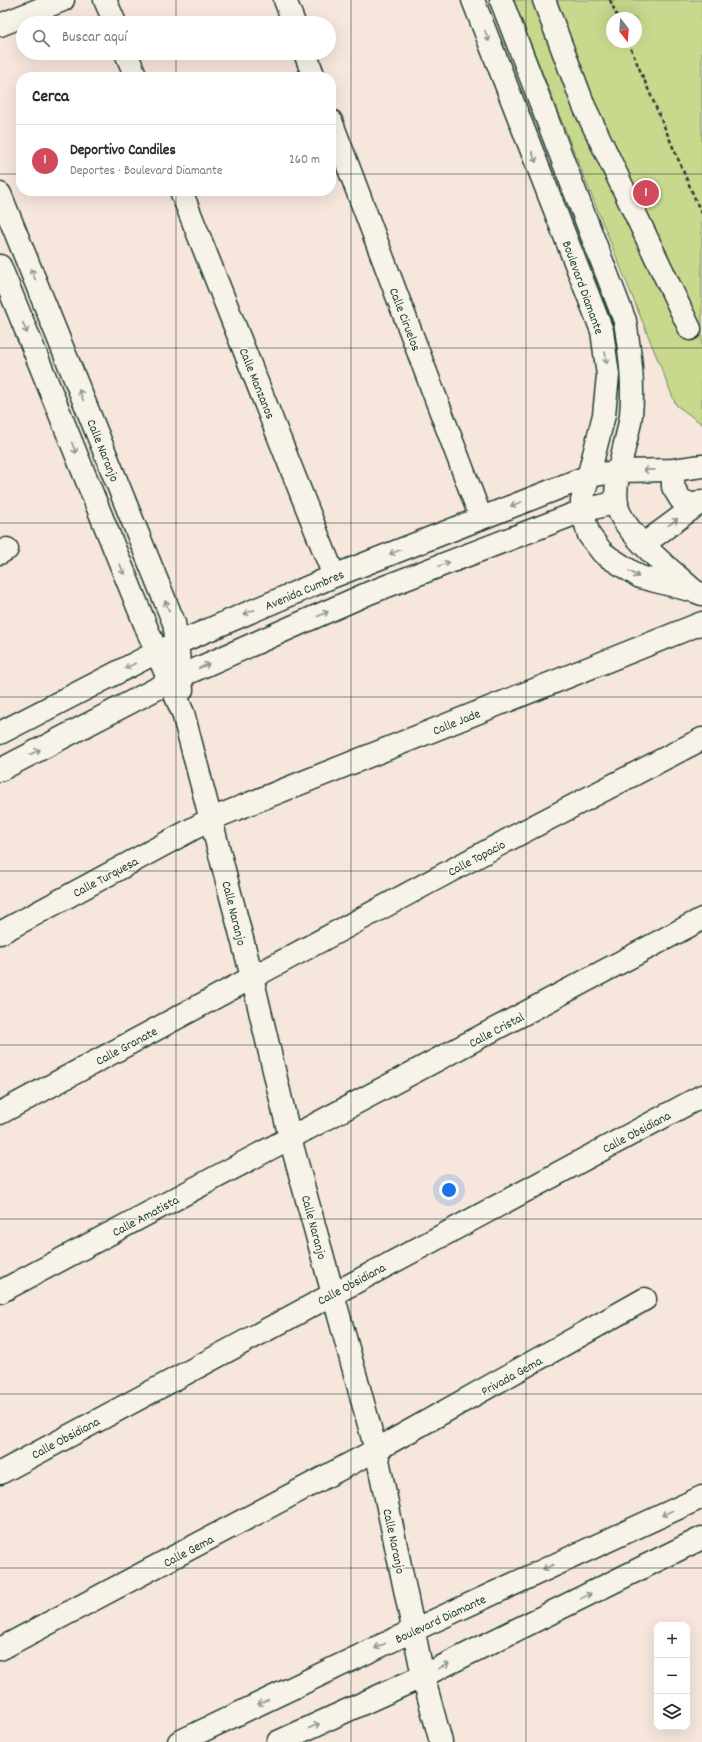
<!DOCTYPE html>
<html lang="es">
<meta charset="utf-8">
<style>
body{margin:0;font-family:Dekko,sans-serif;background:#f2f2f3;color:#2b2b33}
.controls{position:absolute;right:12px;bottom:12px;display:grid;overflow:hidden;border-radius:8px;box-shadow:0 4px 16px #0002}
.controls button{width:36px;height:36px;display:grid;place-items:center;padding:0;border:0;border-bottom:1px solid #e1e1e2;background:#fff;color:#2b2b33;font:20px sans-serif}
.compass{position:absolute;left:606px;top:12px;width:36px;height:36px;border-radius:50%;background:#fff;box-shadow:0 4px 16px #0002;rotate:163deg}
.you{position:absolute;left:449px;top:1190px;width:14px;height:14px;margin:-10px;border:3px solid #fff;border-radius:50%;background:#1a73e8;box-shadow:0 0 0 6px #1a73e833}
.badge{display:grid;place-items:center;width:26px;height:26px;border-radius:50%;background:#d1495b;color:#fff;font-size:13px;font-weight:700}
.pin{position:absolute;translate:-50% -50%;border:2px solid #fff;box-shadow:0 1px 4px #0006}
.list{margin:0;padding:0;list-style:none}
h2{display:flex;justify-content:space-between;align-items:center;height:52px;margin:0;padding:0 16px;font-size:17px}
h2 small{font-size:13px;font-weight:400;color:#7c7c81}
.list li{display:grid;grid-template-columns:26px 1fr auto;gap:12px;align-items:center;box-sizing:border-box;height:72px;padding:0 16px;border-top:1px solid #e1e1e2}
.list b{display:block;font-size:15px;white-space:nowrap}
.list p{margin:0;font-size:13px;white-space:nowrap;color:#7c7c81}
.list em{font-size:13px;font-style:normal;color:#7c7c81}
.icon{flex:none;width:22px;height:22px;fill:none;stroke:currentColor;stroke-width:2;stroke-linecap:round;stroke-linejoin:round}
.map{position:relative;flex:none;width:702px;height:1742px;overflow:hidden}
.search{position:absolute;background:#fff;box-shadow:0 4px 16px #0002;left:16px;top:16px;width:320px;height:44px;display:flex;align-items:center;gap:10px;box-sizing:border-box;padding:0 14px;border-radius:22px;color:#7c7c81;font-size:15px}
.panel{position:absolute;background:#fff;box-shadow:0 4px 16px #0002;left:16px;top:72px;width:320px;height:124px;border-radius:16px}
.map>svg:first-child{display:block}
.green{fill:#c8d88c;stroke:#748a60;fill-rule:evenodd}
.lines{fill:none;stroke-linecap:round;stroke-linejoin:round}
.minor-casing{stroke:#1f3d34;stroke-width:25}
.path{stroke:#1f3d34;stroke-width:2.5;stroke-dasharray:4 3;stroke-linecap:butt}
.minor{stroke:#f7f3e8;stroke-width:22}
.oneway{stroke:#8b988e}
.grid{fill:none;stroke:#1f3d34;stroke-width:1;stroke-opacity:0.55}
.labels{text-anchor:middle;stroke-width:3.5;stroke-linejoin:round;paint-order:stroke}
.street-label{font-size:13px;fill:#1f3d34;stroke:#f7f3e8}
</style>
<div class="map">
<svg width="702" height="1742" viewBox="0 0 702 1742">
<rect width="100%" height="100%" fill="#f7e6dc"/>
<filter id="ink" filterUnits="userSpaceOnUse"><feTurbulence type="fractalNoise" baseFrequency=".025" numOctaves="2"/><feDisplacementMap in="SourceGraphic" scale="8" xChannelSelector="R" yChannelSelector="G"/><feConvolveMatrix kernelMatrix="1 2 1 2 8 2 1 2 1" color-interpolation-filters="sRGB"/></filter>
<g filter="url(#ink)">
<path class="green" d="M513,0H702V424L676,405ZM612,18H636V42H612Z"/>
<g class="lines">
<defs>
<path id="minor" d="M105,0L115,23
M285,0L294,23
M473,0L602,331L608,375L604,415L582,501V511L589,535L602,552L610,558L640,577L694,591L702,594
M501,0L625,321C630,353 634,383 631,415C628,442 608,490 620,514C633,540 670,569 692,589
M544,0L584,106L690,329
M0,25L63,0
M126,53L136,77
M305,53L314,77
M331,121L481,518
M181,191L334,576
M0,194L174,623L177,643L182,690
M0,266L149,634L183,713L252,977L290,1138L376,1450L423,1676L441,1742
M673,470V487L681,500L696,506
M644,544L702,501
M0,553L7,549
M0,733L157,652L334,576L589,476L620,471L673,470L702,466
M0,770L181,676L369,593L582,511L617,502
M0,933L211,819L702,623
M0,1113L519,834L702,739
M0,1292L702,919
M0,1473L702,1096
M0,1649L376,1450L645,1299
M179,1742L414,1630L702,1497
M278,1742L423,1676L702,1538"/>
</defs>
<use href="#minor" class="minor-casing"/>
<path class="path" d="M610,0L618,18
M628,42L702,215"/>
<use href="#minor" class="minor"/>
</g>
<defs><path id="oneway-shaft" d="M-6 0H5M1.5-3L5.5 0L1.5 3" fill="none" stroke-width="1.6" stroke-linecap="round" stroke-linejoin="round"/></defs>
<g class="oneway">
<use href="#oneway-shaft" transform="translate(487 36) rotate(69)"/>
<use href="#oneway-shaft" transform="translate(534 157) rotate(69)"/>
<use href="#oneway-shaft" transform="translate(33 274) rotate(-112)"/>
<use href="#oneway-shaft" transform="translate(25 328) rotate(68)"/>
<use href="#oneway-shaft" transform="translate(606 358) rotate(82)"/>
<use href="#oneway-shaft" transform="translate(81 395) rotate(-112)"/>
<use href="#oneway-shaft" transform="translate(74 448) rotate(68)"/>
<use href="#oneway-shaft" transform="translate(649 470) rotate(179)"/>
<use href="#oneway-shaft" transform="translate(516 504) rotate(159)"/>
<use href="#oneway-shaft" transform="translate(673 522) rotate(-36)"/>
<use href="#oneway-shaft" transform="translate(395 552) rotate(158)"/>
<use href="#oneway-shaft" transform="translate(444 564) rotate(-21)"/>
<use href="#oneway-shaft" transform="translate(122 569) rotate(68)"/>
<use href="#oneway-shaft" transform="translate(634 574) rotate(33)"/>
<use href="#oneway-shaft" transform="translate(167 606) rotate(-112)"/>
<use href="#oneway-shaft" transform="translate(249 612) rotate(157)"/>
<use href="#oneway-shaft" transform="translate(323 614) rotate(-24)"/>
<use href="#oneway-shaft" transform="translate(130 666) rotate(153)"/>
<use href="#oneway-shaft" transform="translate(204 666) rotate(-24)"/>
<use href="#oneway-shaft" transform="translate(35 752) rotate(-27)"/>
<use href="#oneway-shaft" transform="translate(667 1513) rotate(155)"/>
<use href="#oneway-shaft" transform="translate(548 1567) rotate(155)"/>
<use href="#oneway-shaft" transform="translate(586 1596) rotate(-26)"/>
<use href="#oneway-shaft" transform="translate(380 1646) rotate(154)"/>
<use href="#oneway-shaft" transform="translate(444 1666) rotate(-26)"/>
<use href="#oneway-shaft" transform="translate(263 1702) rotate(154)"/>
<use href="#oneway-shaft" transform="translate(314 1726) rotate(-24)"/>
</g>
</g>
<path class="grid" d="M176,0V23M351,0V1742M526,0V1742M176,53V77M0,174H21M331,174H702M176,191V1742M0,348H702M0,523H702M0,697H702M0,871H702M0,1045H702M0,1219H702M0,1394H702M0,1568H702"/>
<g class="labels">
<g class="street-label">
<text transform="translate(584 287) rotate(70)" y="5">Boulevard Diamante</text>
<text transform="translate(406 319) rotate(69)" y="5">Calle Ciruelos</text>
<text transform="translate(258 383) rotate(68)" y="5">Calle Manzanos</text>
<text transform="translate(104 450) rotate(68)" y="5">Calle Naranjo</text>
<text transform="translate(304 589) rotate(-23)" y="5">Avenida Cumbres</text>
<text transform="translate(456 721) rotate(-22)" y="5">Calle Jade</text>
<text transform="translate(476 857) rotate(-28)" y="5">Calle Topacio</text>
<text transform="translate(105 876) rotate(-28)" y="5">Calle Turquesa</text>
<text transform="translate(235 913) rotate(76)" y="5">Calle Naranjo</text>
<text transform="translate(496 1029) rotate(-28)" y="5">Calle Cristal</text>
<text transform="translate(126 1045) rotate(-28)" y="5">Calle Granate</text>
<text transform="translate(636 1131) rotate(-28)" y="5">Calle Obsidiana</text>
<text transform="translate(145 1215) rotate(-28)" y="5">Calle Amatista</text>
<text transform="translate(315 1227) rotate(75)" y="5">Calle Naranjo</text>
<text transform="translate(351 1283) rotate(-28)" y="5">Calle Obsidiana</text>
<text transform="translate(511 1375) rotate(-29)" y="5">Privada Gema</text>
<text transform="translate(65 1437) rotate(-28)" y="5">Calle Obsidiana</text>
<text transform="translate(395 1541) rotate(78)" y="5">Calle Naranjo</text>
<text transform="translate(188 1550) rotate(-28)" y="5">Calle Gema</text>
<text transform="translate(440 1618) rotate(-25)" y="5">Boulevard Diamante</text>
</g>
</g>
</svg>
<div class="controls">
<button>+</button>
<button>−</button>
<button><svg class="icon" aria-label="layers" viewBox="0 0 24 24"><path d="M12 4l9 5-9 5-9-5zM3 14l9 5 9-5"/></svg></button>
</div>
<svg class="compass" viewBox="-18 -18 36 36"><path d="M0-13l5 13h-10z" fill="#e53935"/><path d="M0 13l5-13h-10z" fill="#7c7c81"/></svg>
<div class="you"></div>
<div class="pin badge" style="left:646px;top:193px">1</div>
<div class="search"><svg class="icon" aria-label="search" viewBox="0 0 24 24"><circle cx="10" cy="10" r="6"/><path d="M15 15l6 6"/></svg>Buscar aquí</div>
<section class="panel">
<h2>Cerca<small></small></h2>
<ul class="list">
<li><span class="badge">1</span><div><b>Deportivo Candiles</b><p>Deportes · Boulevard Diamante</p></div><em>260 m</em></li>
</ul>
</section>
</div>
